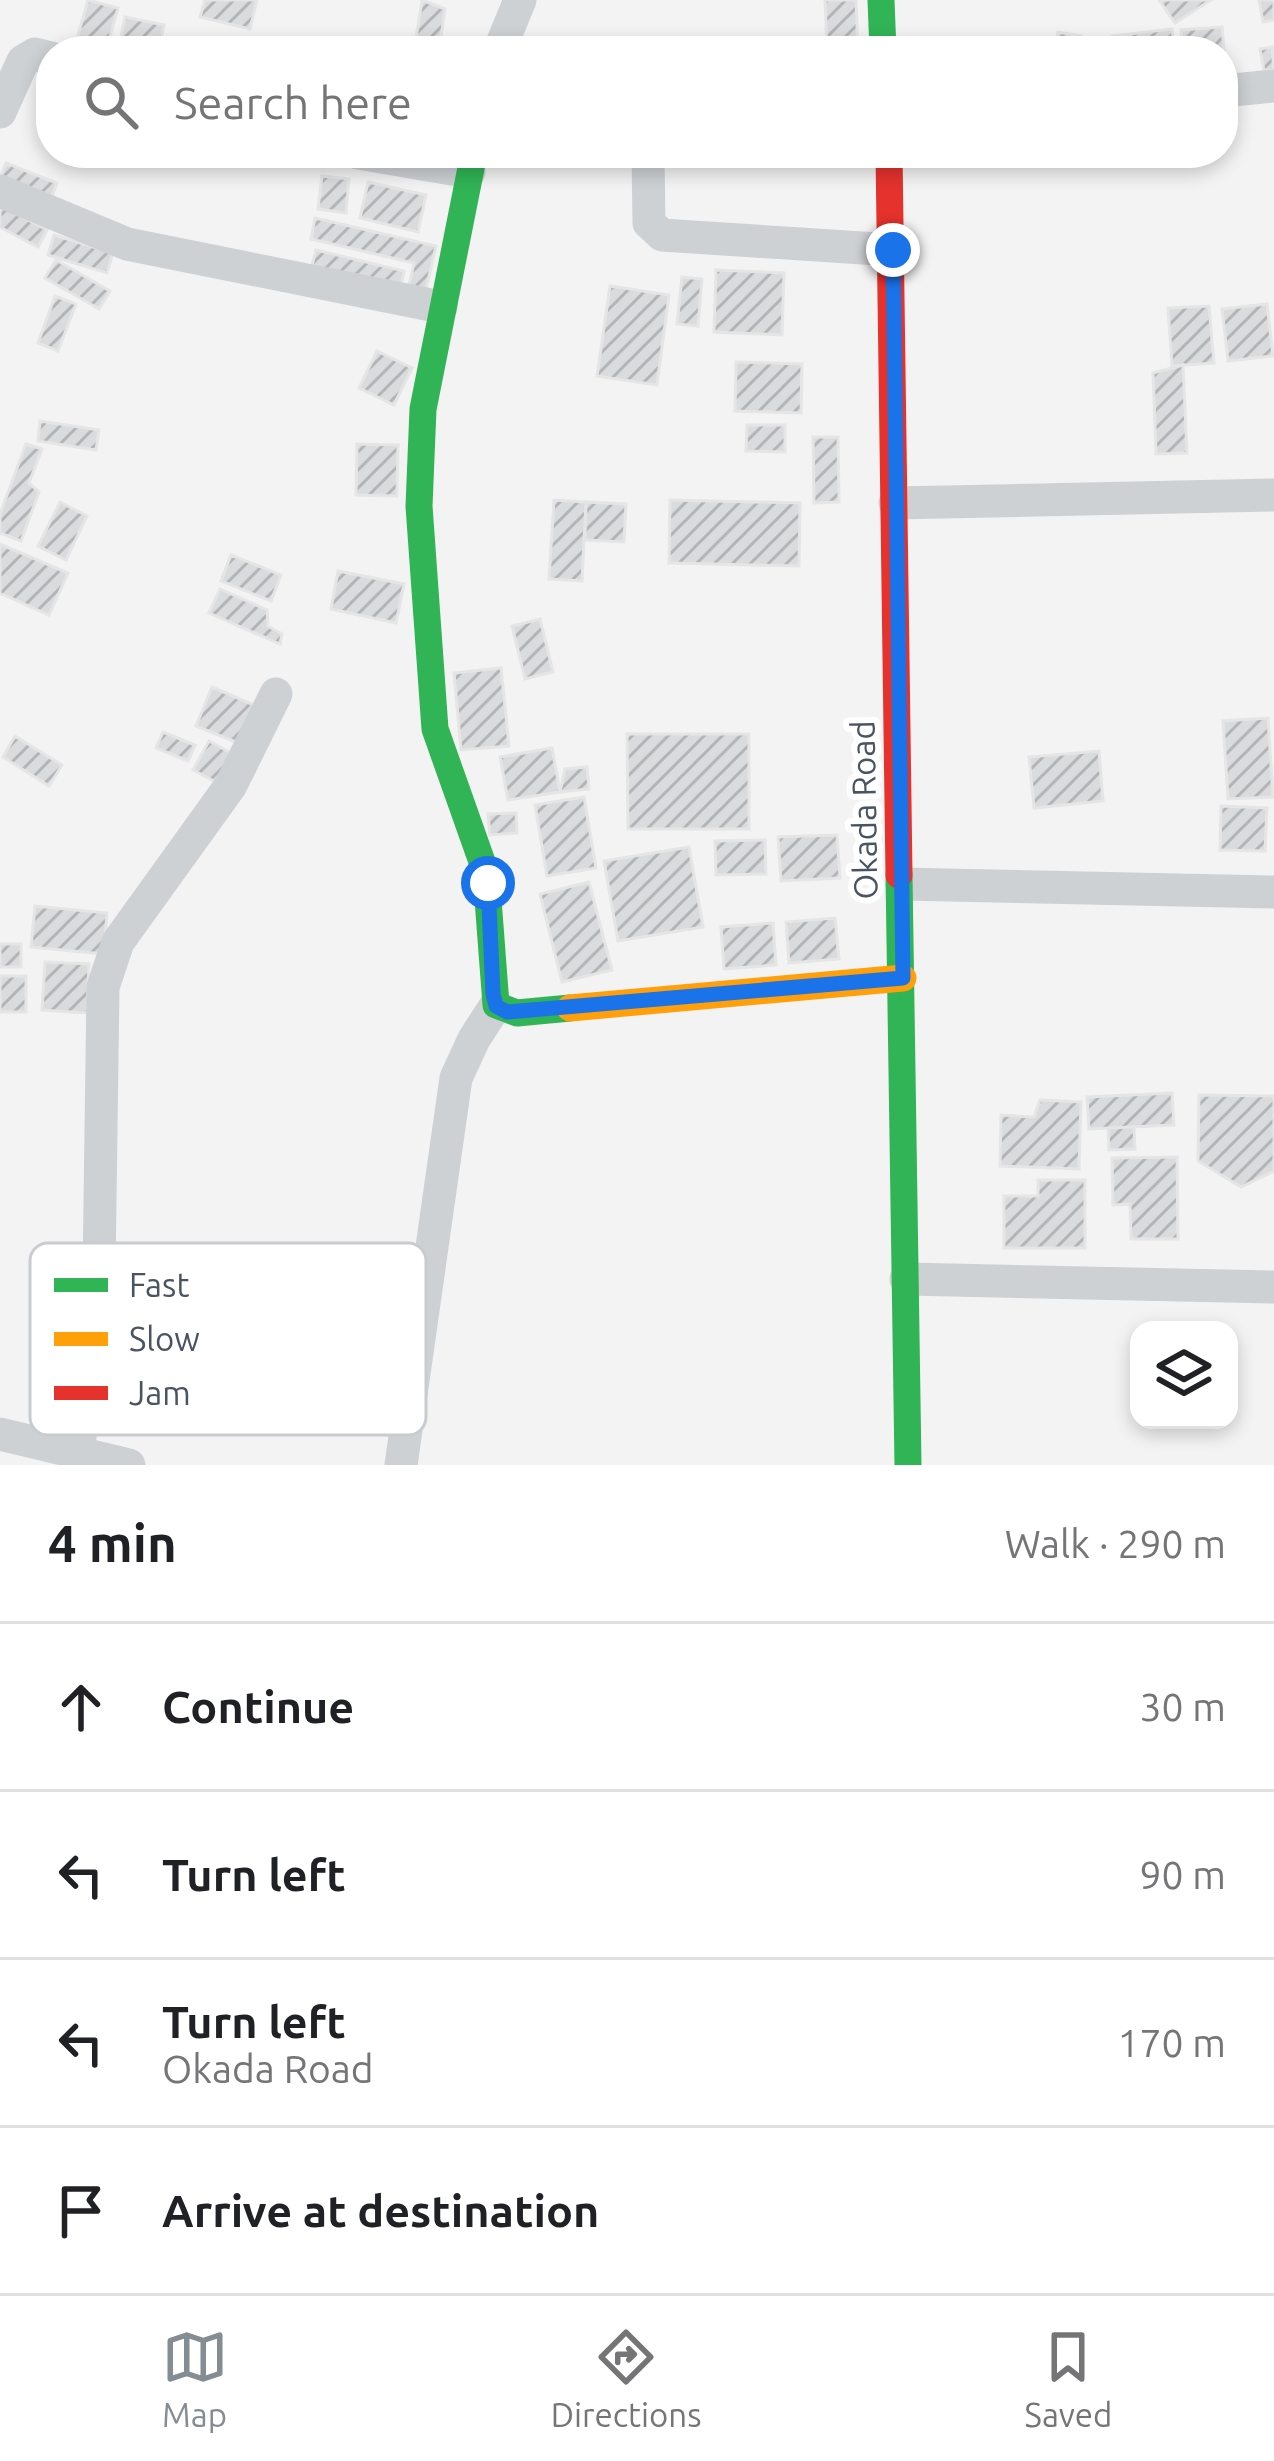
<!DOCTYPE html>
<meta charset="utf-8">
<style>
body{margin:0;font-family:Ubuntu,sans-serif;background:#f2f2f2;color:#202124}
.controls{position:absolute;right:36px;bottom:36px;display:grid;overflow:hidden;border-radius:24px;box-shadow:0 6px 18px #0003}
.controls button{width:108px;height:108px;display:grid;place-items:center;padding:0;border:0;border-bottom:3px solid #e0e0e0;background:#fff;color:#202124;font:60px sans-serif}
.stop{position:absolute;width:36px;height:36px;margin:-27px;border:9px solid #1a73e8;border-radius:50%;background:#fff}
.stop.end{background:#1a73e8;border-color:#fff;box-shadow:0 3px 12px #0008}
.list{margin:0;padding:0;list-style:none}
h2{display:flex;justify-content:space-between;align-items:center;height:156px;margin:0;padding:0 48px;font-size:51px}
h2 small{font-size:39px;font-weight:400;color:#757577}
.list li{display:grid;grid-template-columns:78px 1fr auto;gap:36px;align-items:center;box-sizing:border-box;height:168px;padding:0 48px;border-top:3px solid #e0e0e0}
.list b{display:block;font-size:45px;white-space:nowrap}
.list p{margin:0;font-size:39px;white-space:nowrap;color:#757577}
.list em{font-size:39px;font-style:normal;color:#757577}
.icon{flex:none;width:66px;height:66px;fill:none;stroke:currentColor;stroke-width:2;stroke-linecap:round;stroke-linejoin:round}
.map{position:relative;flex:none;width:1274px;height:1465px;overflow:hidden}
.search{position:absolute;background:#fff;box-shadow:0 6px 18px #0003;left:36px;right:36px;top:36px;height:132px;display:flex;align-items:center;gap:30px;box-sizing:border-box;padding:0 42px;border-radius:48px;color:#757577;font-size:45px}
.sheet{height:828px;background:#fff}
nav{display:flex;justify-content:space-around;align-items:center;box-sizing:border-box;height:168px;border-top:3px solid #e0e0e0;background:#fff;font-size:33px;color:#757577}
nav a{display:grid;justify-items:center;gap:6px}
nav .on{color:#848c94}
.map>svg:first-child{display:block}
.building{fill:url(#building-hatch);stroke:#e5e5e6;stroke-width:3}
.lines{fill:none;stroke-linecap:round;stroke-linejoin:round}
.street{stroke:#ced1d4;stroke-width:33}
.fast{stroke:#30b455;stroke-width:27}
.slow{stroke:#ff9f0a;stroke-width:27}
.jam{stroke:#e5322d;stroke-width:27}
.route{stroke:#1a73e8;stroke-width:15}
.labels{text-anchor:middle;stroke-width:12;stroke-linejoin:round;paint-order:stroke}
.street-label{font-size:33px;fill:#485461;stroke:#fff}
.key{fill:#fff;stroke:#c8ccd0;stroke-width:3}
.key-label{font-size:33px;fill:#485461}
</style>
<div class="map">
<svg width="1274" height="1465" viewBox="0 0 1274 1465">
<defs>
<pattern id="building-hatch" width="6" height="6" patternUnits="userSpaceOnUse" patternTransform="scale(3)"><rect width="6" height="6" fill="#dadbdd"/><path d="M-1 1l2-2M0 6l6-6M5 7l2-2" fill="none" stroke="#b3b4b7"/></pattern>
</defs>
<rect width="100%" height="100%" fill="#f3f3f3"/>
<path class="building" d="M88,0L118,8L106,51L74,49Z
M205,0H257L250,29L200,17Z
M422,0L445,9L439,51H414Z
M825,0H856L858,51H827Z
M1159,0H1211L1175,23Z
M1259,0H1274V20L1263,22Z
M125,17L164,25L159,51H118Z
M1222,27L1226,70L1223,51H1183L1181,30Z
M1172,29L1175,51H1114L1112,36Z
M1058,32L1081,36L1079,51H1055Z
M971,39V51H949V40Z
M980,39L1020,43V51H979Z
M1272,47L1274,70L1264,71L1260,49Z
M6,163L57,183L50,201L0,178Z
M322,176L349,179L346,213L318,209Z
M368,182L426,195L418,232L360,218Z
M0,205L47,230L38,247L0,227Z
M315,218L436,246L424,298L407,294L414,263L311,239Z
M54,235L113,253L107,273L48,255Z
M316,250L404,271L400,290L311,269Z
M56,260L110,291L99,309L45,278Z
M716,270L784,273L782,335L714,332Z
M682,277L702,279L698,326L677,324Z
M610,286L669,295L657,385L597,376Z
M55,296L76,304L58,351L38,343Z
M1267,304L1273,356L1228,361L1222,309Z
M1209,306L1214,363L1172,366L1168,308Z
M377,351L412,368L394,405L359,388Z
M736,362L802,364L801,413L735,411Z
M1183,365L1187,453L1156,454L1153,373Z
M40,421L99,430L96,450L38,441Z
M747,425H785V452L746,451Z
M813,437H838L839,502L814,503Z
M26,444L42,449L29,483L39,492L21,541L0,533V514Z
M357,444L398,445L397,496L356,495Z
M554,500L586,502L582,581L549,579Z
M670,500L800,503L799,566L669,563Z
M60,502L87,516L66,560L38,546Z
M586,502L626,504L624,542L585,540Z
M0,544L68,573L49,615L0,593Z
M231,555L281,575L271,601L221,581Z
M338,571L404,584L396,623L331,609Z
M220,589L267,610L268,626L282,634L280,644L209,613Z
M540,619L553,672L525,679L512,626Z
M501,668L509,746L461,750L454,673Z
M212,687L254,705L238,743L196,726Z
M1268,718L1273,797L1228,799L1223,721Z
M163,732L195,745L188,761L156,748Z
M627,734H749V829H628Z
M15,736L62,765L49,786L3,757Z
M209,741L235,755L220,784L193,770Z
M552,748L560,792L508,800L500,757Z
M1099,751L1103,801L1034,808L1029,757Z
M587,767L589,789L560,792L565,769Z
M584,797L596,868L547,876L535,805Z
M1221,806L1267,808L1265,851L1220,850Z
M516,813L517,833L490,835L488,814Z
M837,835L840,878L781,881L778,837Z
M765,840L766,874L716,875L715,841Z
M689,847L703,927L618,941L604,861Z
M589,882L612,970L562,982L540,894Z
M35,906L107,913L104,954L31,947Z
M835,918L839,959L789,963L786,922Z
M773,923L776,965L724,969L721,927Z
M0,944H21V967H0Z
M45,962L89,964L87,1013L42,1010Z
M0,976H26V1012H0Z
M1172,1093L1174,1125L1089,1129L1087,1097Z
M1199,1095L1274,1096V1171L1241,1187L1198,1161Z
M1040,1100L1081,1102L1079,1169L1000,1166L1001,1115L1034,1117Z
M1134,1127L1135,1149L1109,1150L1108,1128Z
M1177,1157L1178,1239H1131L1130,1204L1113,1205L1112,1158Z
M1038,1180H1085V1248H1004V1196H1038Z"/>
<g class="lines">
<path class="street" d="M499,51L520,0
M1223,91L1274,86
M0,112L23,61L35,54L51,58
M358,153L469,172
M648,157L649,223L662,235L893,250
M0,191L127,244L441,307
M895,503L1274,495
M902,884L1274,892
M906,1279L1274,1287
M0,1434L129,1465
M78,1454L99,1274L103,987L118,942L231,785L276,694
M401,1465L456,1078L474,1039L496,1005"/>
<path class="fast" d="M881,0L883,51
M474,153L423,409L419,506L435,729L486,873L496,1005L517,1013L570,1008
M899,875L908,1465"/>
<path class="slow" d="M570,1008L903,978"/>
<path class="jam" d="M889,153L899,875"/>
</g>
<g class="lines">
<path class="route" d="M488,883L493,994L496,1006L507,1012L903,978L893,250"/>
</g>
<g class="labels">
<g class="street-label">
<text transform="translate(864 810) rotate(-91)" y="12">Okada Road</text>
</g>
</g>
<rect x="30" y="1243" width="396" height="192" rx="18" class="key"/>
<rect x="54" y="1278" width="54" height="14" fill="#30b455"/>
<rect x="54" y="1332" width="54" height="14" fill="#ff9f0a"/>
<rect x="54" y="1386" width="54" height="14" fill="#e5322d"/>
<g class="key-label">
<text x="129" y="1297">Fast</text>
<text x="129" y="1351">Slow</text>
<text x="129" y="1405">Jam</text>
</g>
</svg>
<div class="controls">
<button><svg class="icon" aria-label="layers" viewBox="0 0 24 24"><path d="M12 4l9 5-9 5-9-5zM3 14l9 5 9-5"/></svg></button>
</div>
<div class="stop" style="left:488px;top:883px"></div>
<div class="stop end" style="left:893px;top:250px"></div>
<div class="search"><svg class="icon" aria-label="search" viewBox="0 0 24 24"><circle cx="10" cy="10" r="6"/><path d="M15 15l6 6"/></svg>Search here</div>
</div>
<section class="sheet">
<h2>4 min<small>Walk · 290 m</small></h2>
<ul class="list">
<li><svg class="icon" aria-label="ahead" viewBox="0 0 24 24"><path d="M12 20V5M6 11l6-6 6 6"/></svg><div><b>Continue</b></div><em>30 m</em></li>
<li><svg class="icon" aria-label="left" viewBox="0 0 24 24"><path d="M17 20v-9H6M10 6l-5 5 5 5"/></svg><div><b>Turn left</b></div><em>90 m</em></li>
<li><svg class="icon" aria-label="left" viewBox="0 0 24 24"><path d="M17 20v-9H6M10 6l-5 5 5 5"/></svg><div><b>Turn left</b><p>Okada Road</p></div><em>170 m</em></li>
<li><svg class="icon" aria-label="arrive" viewBox="0 0 24 24"><path d="M6 21V4h12l-3 4 3 4H6"/></svg><div><b>Arrive at destination</b></div></li>
</ul>
</section>
<nav>
<a class="on"><svg class="icon" aria-label="map" viewBox="0 0 24 24"><path d="M3 6l6-2 6 2 6-2v14l-6 2-6-2-6 2zM9 4v14M15 6v14"/></svg>Map</a>
<a><svg class="icon" aria-label="directions" viewBox="0 0 24 24"><path d="M12 3l9 9-9 9-9-9zM9 14v-3h6M13 9l2 2-2 2"/></svg>Directions</a>
<a><svg class="icon" aria-label="saved" viewBox="0 0 24 24"><path d="M7 4h10v16l-5-4-5 4z"/></svg>Saved</a>
</nav>
